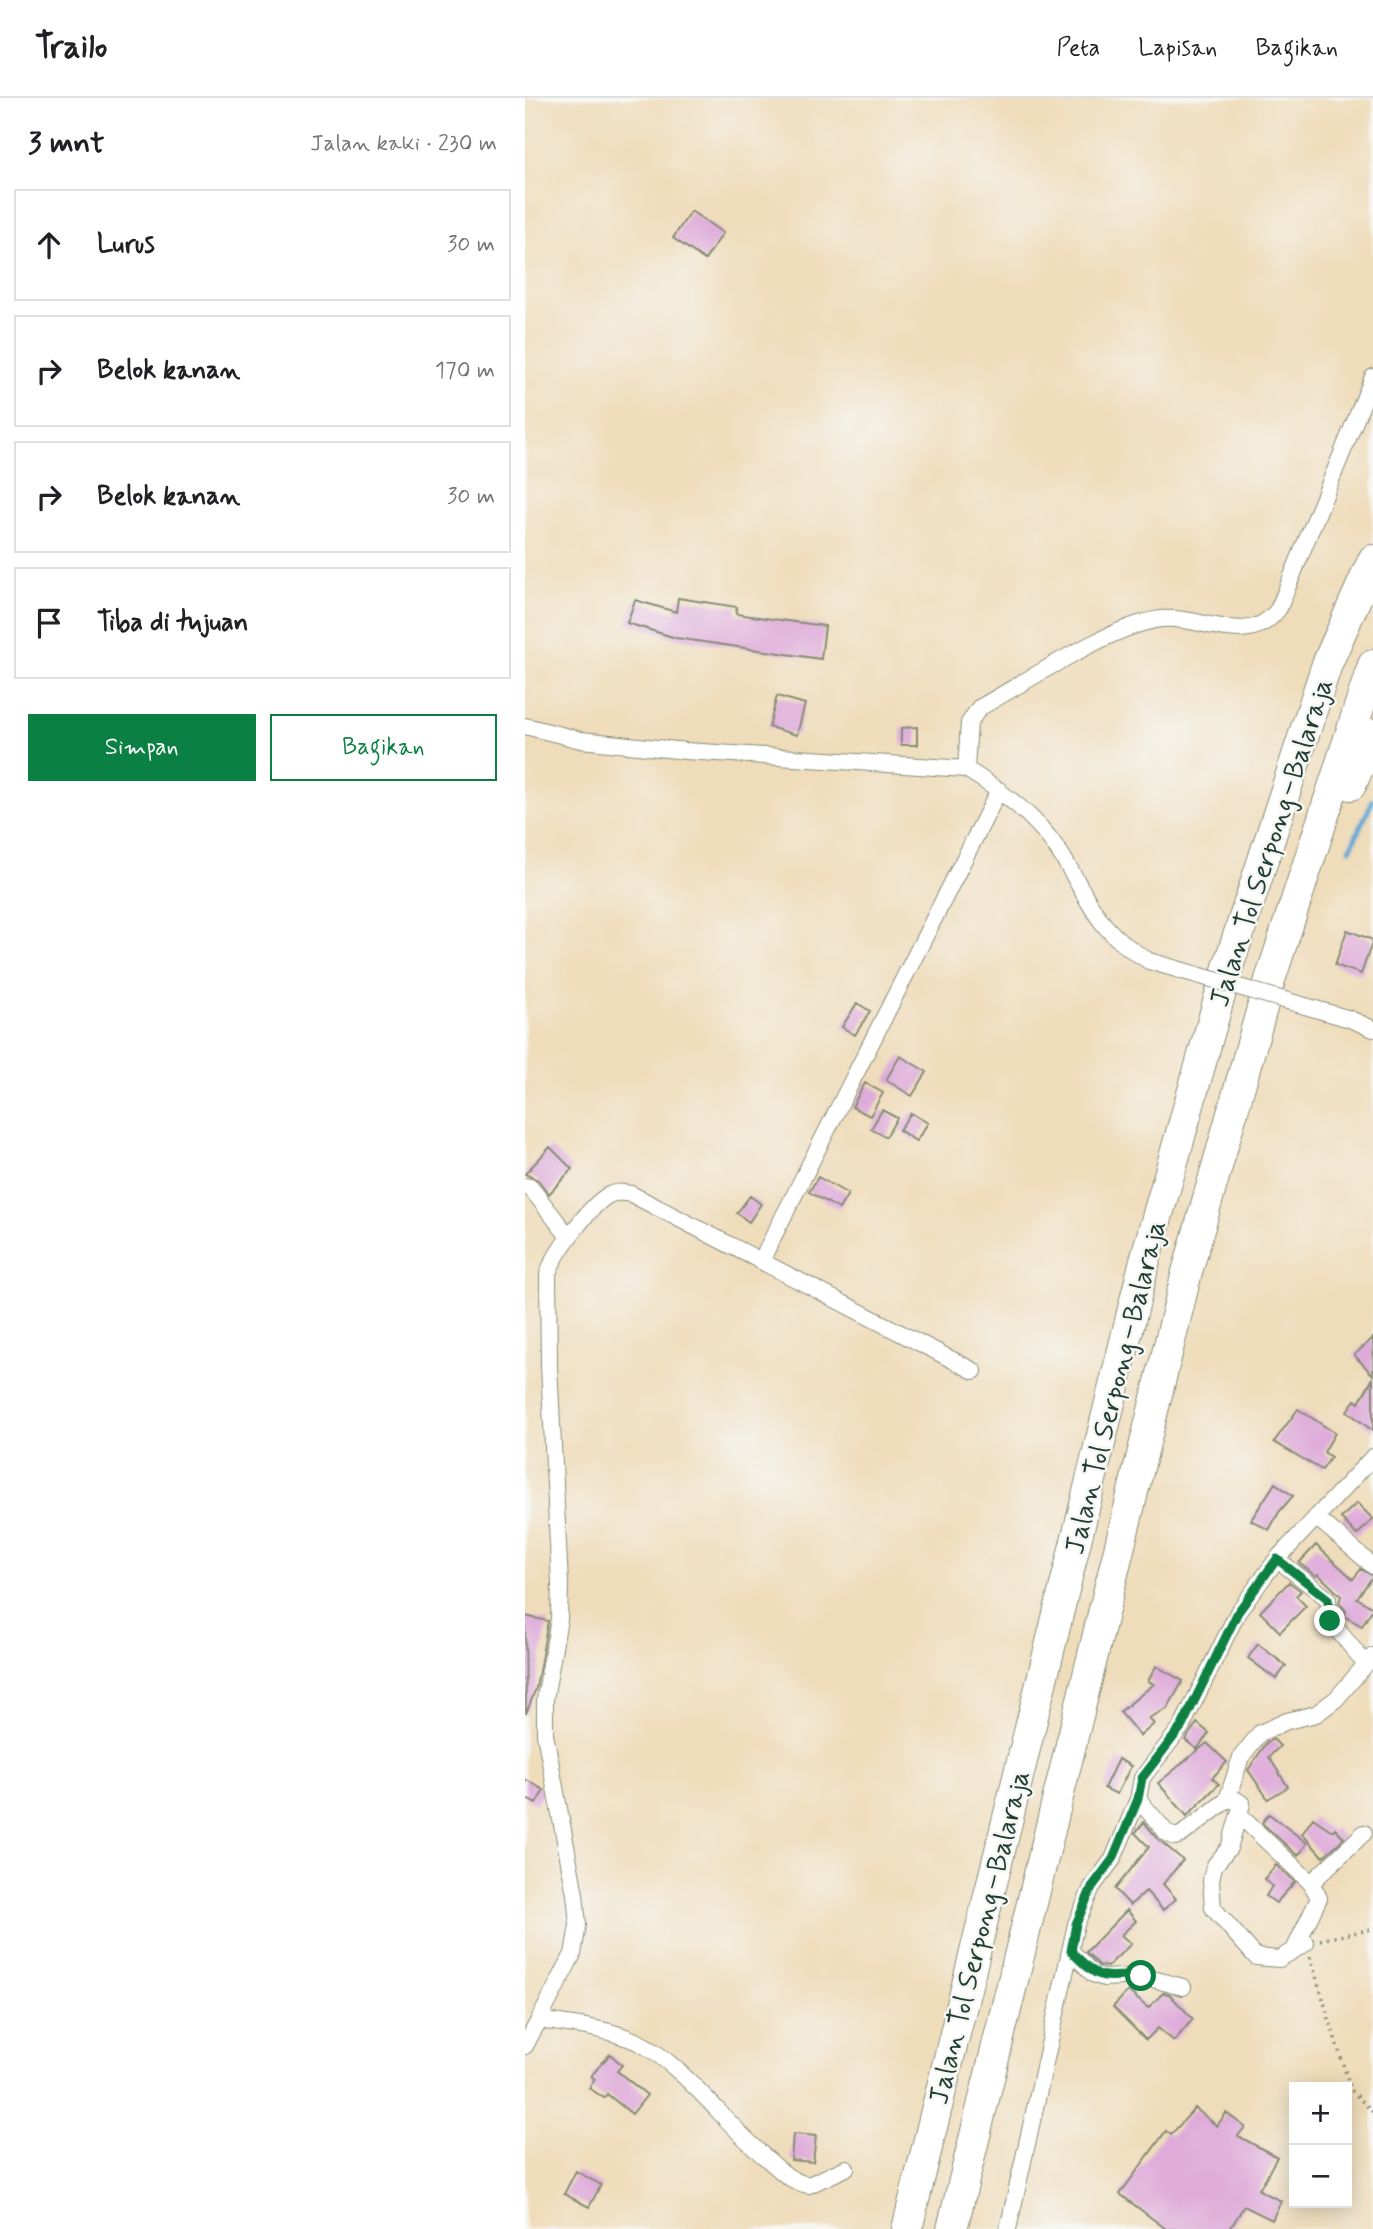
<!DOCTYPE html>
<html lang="id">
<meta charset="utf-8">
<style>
body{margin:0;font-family:Mynerve,sans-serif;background:#f2f2f2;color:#202124}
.controls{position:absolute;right:21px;bottom:21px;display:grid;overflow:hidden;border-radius:0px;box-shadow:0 4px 18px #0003}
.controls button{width:63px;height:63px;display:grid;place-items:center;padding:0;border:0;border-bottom:2px solid #e0e0e0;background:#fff;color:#202124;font:35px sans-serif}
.stop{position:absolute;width:21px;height:21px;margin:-16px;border:5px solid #0b8043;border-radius:50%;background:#fff}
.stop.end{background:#0b8043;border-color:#fff;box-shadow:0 2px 7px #0008}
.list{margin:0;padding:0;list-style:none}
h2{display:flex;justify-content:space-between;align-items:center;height:91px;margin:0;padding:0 28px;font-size:30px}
h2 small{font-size:23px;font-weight:400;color:#757577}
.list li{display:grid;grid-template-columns:46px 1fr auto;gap:21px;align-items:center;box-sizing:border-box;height:112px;margin:0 14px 14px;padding:0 14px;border:2px solid #e0e0e0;border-radius:0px}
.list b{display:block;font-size:26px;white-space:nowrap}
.list em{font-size:23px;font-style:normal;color:#757577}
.actions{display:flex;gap:14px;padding:21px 28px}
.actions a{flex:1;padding:16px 0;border:2px solid #0b8043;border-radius:0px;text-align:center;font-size:24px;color:#0b8043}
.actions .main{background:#0b8043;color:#fff}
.icon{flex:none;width:38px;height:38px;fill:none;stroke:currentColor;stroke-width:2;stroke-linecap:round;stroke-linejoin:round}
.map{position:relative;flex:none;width:848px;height:2131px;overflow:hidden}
header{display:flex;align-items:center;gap:42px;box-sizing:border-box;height:98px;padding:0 35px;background:#fff;border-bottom:2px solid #e0e0e0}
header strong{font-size:33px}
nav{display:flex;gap:38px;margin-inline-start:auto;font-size:24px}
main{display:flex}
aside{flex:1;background:#fff}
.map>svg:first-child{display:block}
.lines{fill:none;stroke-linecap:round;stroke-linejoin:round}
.stream{stroke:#5da6d4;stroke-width:5}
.building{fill:#dfacda}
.minor-casing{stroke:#878c77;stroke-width:18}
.motorway-casing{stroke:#878c77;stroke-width:32}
.path{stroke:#878c77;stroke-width:3.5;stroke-dasharray:2 5;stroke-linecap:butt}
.minor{stroke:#fff;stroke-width:16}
.motorway{stroke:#fff;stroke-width:30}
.minor-bridge-casing{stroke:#878c77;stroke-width:18;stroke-linecap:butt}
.minor-bridge{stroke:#fff;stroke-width:16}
.route{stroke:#0b8043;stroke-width:9}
.labels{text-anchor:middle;stroke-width:5;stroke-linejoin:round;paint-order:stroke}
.street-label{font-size:28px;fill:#1f3d34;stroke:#f6f6f2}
</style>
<header>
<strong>Trailo</strong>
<nav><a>Peta</a><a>Lapisan</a><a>Bagikan</a></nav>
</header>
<main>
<aside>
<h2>3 mnt<small>Jalan kaki · 230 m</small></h2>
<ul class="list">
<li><svg class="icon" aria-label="ahead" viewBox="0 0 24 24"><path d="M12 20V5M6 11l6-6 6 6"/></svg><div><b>Lurus</b></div><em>30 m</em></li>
<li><svg class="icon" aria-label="right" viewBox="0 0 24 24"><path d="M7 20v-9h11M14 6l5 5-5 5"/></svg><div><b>Belok kanan</b></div><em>170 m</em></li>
<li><svg class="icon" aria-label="right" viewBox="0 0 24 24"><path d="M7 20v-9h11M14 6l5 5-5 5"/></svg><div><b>Belok kanan</b></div><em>30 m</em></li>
<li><svg class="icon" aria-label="arrive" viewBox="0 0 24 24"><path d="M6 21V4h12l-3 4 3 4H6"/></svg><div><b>Tiba di tujuan</b></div></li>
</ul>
<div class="actions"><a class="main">Simpan</a><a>Bagikan</a></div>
</aside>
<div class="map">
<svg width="848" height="2131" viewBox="0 0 848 2131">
<rect width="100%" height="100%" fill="#f6f6f2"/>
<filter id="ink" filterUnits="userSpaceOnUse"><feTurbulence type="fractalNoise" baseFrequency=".0143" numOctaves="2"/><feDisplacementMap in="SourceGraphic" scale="14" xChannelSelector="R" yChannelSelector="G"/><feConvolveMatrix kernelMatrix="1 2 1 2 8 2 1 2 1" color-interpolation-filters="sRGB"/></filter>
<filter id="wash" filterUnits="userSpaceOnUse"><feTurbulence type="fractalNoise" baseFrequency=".00686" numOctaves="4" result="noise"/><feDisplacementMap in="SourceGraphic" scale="28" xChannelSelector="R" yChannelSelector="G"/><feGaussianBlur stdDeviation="1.57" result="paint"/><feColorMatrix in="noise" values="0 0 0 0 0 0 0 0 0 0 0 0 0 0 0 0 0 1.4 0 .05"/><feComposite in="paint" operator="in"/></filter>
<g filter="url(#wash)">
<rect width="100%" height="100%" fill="#efdcba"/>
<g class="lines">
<path class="stream" d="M825,751L848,702"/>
</g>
<g id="blocks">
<path class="building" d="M166,113L198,135L180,162L148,140Z
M153,500L212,509L211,516L300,528L296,561L151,540L102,525L110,502L151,514Z
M252,598L280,606L272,637L244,629Z
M392,629V647H376V630Z
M822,832L848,842L836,876L810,867Z
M332,905L345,913L330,937L317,929Z
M375,958L402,974L387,998L361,982Z
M340,985L358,995L345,1018L327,1009Z
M357,1012L372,1020L361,1039L346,1031Z
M386,1015L403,1025L391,1043L374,1032Z
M25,1049L47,1071L24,1096L13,1082L0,1076Z
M293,1079L323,1096L314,1111L284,1094Z
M225,1098L236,1106L224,1124L212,1115Z
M848,1240V1277L829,1257Z
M848,1280V1333L822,1313L830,1302L834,1305Z
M773,1311L810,1335L799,1354L806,1359L797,1372L749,1344Z
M750,1385L768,1398L754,1414L744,1432L726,1422Z
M832,1405L848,1421L832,1437L816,1420Z
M791,1447L828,1481L836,1471L848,1478L832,1500L848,1510L837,1528L819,1518L821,1513L814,1505L816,1498L793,1476L791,1478L774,1465Z
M764,1484L776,1493L771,1498L781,1508L755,1534L735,1514Z
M0,1518L23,1523L11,1590L1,1616Z
M733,1546L761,1568L751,1581L723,1560Z
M631,1568L658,1583L642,1611L624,1620L629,1626L615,1638L595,1614L629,1586L623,1583Z
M672,1625L684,1635L672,1651L660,1642Z
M748,1641L755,1648L744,1659L763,1689L743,1701L723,1672L742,1644Z
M682,1645L702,1664L687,1680L694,1686L662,1718L633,1685Z
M593,1661L606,1668L592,1696L579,1690Z
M0,1681L19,1692L11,1706L0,1700Z
M744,1716L782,1745L773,1758L737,1725Z
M788,1720L807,1733L810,1730L819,1740L798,1759L777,1736Z
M619,1724L633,1741L658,1762L638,1786L651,1801L638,1812L621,1793L605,1807L590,1791L624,1749L610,1735Z
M751,1767L770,1784L751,1805L741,1798L747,1788L739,1781Z
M602,1812L611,1823L596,1837L606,1846L582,1869L574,1867L561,1854Z
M603,1893L623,1910L638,1895L644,1896L668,1921L649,1943L633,1930L621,1942L588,1909Z
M85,1956L97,1967L92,1973L122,1997L107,2016L82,1996L79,2000L64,1990L70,1981L66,1978Z
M670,2010L692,2028L701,2015L720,2029L713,2038L752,2059L734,2092L756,2103L747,2122L719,2108L705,2131H641L595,2096L641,2033L646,2037Z
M268,2036L291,2038L288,2064L266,2062Z
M51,2073L76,2087L64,2109L39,2096Z"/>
</g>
</g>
<g filter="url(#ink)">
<use href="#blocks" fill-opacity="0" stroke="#878c77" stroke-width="2"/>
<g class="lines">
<defs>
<path id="minor" d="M0,628L56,642L161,653L441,671C476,693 510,717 533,752C567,803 567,830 624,863
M441,671L444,625L454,610C501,584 586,527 636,521C677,517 725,552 754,510L848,279
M825,921L848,931
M0,1088L5,1089L44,1139
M236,1163L474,692
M791,1419L848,1468
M752,1461L803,1501L805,1523L841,1566
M613,1701L642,1735L650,1739L656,1737L702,1702L716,1659L735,1635L762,1623L791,1616L811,1601L848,1558
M702,1702H712L717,1706L704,1750L689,1768L686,1783L688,1810L731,1859L754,1861L781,1845
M715,1718L786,1785
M769,1852L794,1800L786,1785L839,1735
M546,1853L568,1876L579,1880L616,1878L658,1889
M14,1922L48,1856L53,1827L50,1796L20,1636V1601L34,1521L35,1486L24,1267L23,1176C28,1157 67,1105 84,1097C92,1093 98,1095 106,1096L449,1273
M0,1948L14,1922C48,1927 82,1930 113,1944C157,1966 201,2026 240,2059C254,2071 265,2084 284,2087L321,2070
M483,2131L551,1826L567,1789L588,1761L613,1701L617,1680L657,1628L713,1514L752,1461L848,1359"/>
<path id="motorway" d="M826,687L848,636
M382,2131L620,1162L703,869L802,566L848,462
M427,2131L662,1174L745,882L848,567"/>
</defs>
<use href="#minor" class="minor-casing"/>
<use href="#motorway" class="motorway-casing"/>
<path class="path" d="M795,1842L848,1831
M785,1859L826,1992L848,2014"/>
<use href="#minor" class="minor"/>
<use href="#motorway" class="motorway"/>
<defs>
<path id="minor-bridge" d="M624,863L825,921"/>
</defs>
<use href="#minor-bridge" class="minor-bridge-casing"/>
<use href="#minor-bridge" class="minor-bridge"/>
</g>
</g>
<g class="lines" filter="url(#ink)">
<path class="route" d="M616,1878C574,1877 578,1886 546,1853L551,1826L567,1789L588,1761L613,1701L617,1680L657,1628L713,1514L752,1461L803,1501L805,1523"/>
</g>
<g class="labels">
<g class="street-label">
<text transform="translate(745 744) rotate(-72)" y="10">Jalan Tol Serpong–Balaraja</text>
<text transform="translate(589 1289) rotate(-76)" y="10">Jalan Tol Serpong–Balaraja</text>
<text transform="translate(453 1839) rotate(-76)" y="10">Jalan Tol Serpong–Balaraja</text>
</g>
</g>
</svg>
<div class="controls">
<button>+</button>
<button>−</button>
</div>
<div class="stop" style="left:616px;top:1878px"></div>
<div class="stop end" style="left:805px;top:1523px"></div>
</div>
</main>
